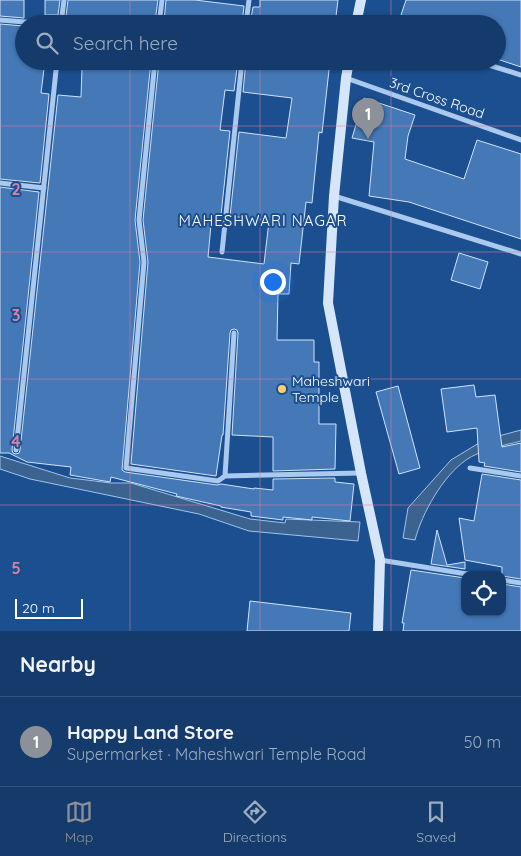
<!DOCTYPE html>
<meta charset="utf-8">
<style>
body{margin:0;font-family:Quicksand,sans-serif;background:#214673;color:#f1f3f6}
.controls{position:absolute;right:15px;bottom:15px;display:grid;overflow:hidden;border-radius:10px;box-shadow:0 1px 4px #0004}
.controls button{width:45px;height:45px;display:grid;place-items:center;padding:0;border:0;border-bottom:1px solid #33557e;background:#143b6b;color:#f1f3f6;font:25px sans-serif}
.scale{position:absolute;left:15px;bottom:12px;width:68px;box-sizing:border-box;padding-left:5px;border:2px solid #fff;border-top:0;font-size:14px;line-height:18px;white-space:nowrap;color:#fff;-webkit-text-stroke:4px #1b4f8f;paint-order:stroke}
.you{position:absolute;left:272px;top:281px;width:18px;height:18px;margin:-12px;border:4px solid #fff;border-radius:50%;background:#1a73e8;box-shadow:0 0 0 8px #1a73e833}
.badge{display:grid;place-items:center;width:32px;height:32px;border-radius:50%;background:#8c9099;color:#fff;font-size:16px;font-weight:700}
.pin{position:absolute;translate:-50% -41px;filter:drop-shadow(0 1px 2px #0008)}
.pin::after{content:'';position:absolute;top:26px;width:18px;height:15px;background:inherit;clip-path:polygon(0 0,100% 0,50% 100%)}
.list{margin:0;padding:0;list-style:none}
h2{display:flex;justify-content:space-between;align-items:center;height:65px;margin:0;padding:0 20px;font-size:21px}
h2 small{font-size:16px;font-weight:400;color:#9dadc1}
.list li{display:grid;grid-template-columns:32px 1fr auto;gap:15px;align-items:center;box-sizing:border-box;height:90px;padding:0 20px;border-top:1px solid #33557e}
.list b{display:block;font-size:19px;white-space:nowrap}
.list p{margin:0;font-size:16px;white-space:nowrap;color:#9dadc1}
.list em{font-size:16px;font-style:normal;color:#9dadc1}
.icon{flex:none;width:28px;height:28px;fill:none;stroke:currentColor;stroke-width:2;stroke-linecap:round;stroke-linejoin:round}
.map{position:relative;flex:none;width:521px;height:631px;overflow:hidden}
.search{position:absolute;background:#143b6b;box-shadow:0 1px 4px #0004;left:15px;right:15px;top:15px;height:55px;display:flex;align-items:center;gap:12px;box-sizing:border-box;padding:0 18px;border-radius:28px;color:#9dadc1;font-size:19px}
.sheet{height:155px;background:#143b6b}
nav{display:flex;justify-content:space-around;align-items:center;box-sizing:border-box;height:70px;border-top:1px solid #33557e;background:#143b6b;font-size:14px;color:#9dadc1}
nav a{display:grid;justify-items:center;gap:2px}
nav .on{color:#8c9099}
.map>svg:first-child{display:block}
.water{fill:#3c6290;stroke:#9cc4f0}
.building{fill:#4478b7;stroke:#cfe3fa}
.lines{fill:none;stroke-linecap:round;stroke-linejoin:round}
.street{stroke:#a9c9ee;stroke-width:5}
.secondary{stroke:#d6e6fa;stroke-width:10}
.grid{fill:none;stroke:#dd80a5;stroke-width:1;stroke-opacity:0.55}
.poi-dot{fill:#ffd166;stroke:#1b4f8f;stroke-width:2}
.labels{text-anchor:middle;stroke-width:4;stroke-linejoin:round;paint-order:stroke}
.street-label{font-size:14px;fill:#fff;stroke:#1b4f8f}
.poi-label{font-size:14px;fill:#fff;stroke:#1b4f8f;text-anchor:start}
.neighbourhood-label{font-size:15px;letter-spacing:1px;fill:#fff;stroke:#1b4f8f}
.grid-label{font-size:16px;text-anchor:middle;font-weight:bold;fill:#dd80a5;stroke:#1b4f8f;stroke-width:4;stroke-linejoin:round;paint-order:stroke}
</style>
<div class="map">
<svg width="521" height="631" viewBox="0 0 521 631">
<rect width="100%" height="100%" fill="#1b4f8f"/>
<path class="water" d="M521,430V441C505,445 480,450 466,460C443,476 422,513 415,540L403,538L408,508L451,460L484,440Z
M0,456L70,478L111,483H131L250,519L285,523L286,519L360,522L358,541L249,531L199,514L30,479L0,469Z"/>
<path class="building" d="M0,0H24V18L0,16Z
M45,0H60L58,15H45Z
M68,0H158L155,21L66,16Z
M166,0H195L244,6L242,24H170V22L164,21Z
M260,0H338L335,24H250L253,7H260Z
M406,0H521V67L497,59V24H398Z
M0,24L24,26V61H45L41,93L49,94L40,183L0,179Z
M109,61H151L135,220L140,262L122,470L125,472L217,485L221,484L254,489V488L273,490V479L335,478V482L354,484L350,521L312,517V520L283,517V520L251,516V512L221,507V506L176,496L177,494L111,477L110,482L70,475L71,467L27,462L9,453H0V187L39,192L12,450L13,453L16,454L19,453L20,450L58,95L81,97L82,68L108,69Z
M159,61H238L234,91L225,90L220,130L230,131L221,215L212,214L208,257L264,264L269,221L230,216L239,132L286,138L292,98L243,92L246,61H330L322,133L319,132L312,203L306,202L299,264L291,263L289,294H278L277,340H314V362H319V424H336L335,469L273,471V437L232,435L238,333L237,330L234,329L231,330L230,333L223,435H222L216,476L131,464L148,262L143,220Z
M364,98L415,115L408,136L405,159L464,179L477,140L521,154V239L409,202L369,196L374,142L352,138Z
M459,253L488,262L480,289L451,280Z
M474,385L476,397L495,395L502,447L521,443V472L484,466L485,463L479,462L477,428L447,432L441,389Z
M398,386L420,468L399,474L376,392Z
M482,474L521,480V579L502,576V567L465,560L459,518L474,521Z
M437,530L447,565L465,562V569L431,564Z
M411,570L465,578V612H502V584L521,587V631H403L404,623H402Z
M250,601L351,613L349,631H247Z"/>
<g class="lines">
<path class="street" d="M0,20L50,24
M61,24L64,0
M159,24L162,0
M246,24L249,0
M155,61L139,220L144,262L126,468L218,481L225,476
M476,61L521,75
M346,78L521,140
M0,183L44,188
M334,196L521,254
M222,252L242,61
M234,333L225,476L361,473
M16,450L57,61
M470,468L521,476
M380,560L473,575
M502,580L521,583"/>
<path class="secondary" d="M356,24L361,0
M349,61L346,78L334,196L328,303L361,473L380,560L378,631"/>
</g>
<path class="grid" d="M130,0V24M260,0V24M391,0V24M130,61V631M260,61V631M391,61V631M0,126H521M0,252H521M0,379H521M0,505H521"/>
<circle class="poi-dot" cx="282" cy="389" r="5"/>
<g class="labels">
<g class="street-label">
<text transform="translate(437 98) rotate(19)" y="5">3rd Cross Road</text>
</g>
<g class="poi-label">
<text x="292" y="386">Maheshwari<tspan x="292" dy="16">Temple</tspan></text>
</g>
<g class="neighbourhood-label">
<text x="263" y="226">MAHESHWARI NAGAR</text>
</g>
</g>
<g class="grid-label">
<text x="16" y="195">2</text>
<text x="16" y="321">3</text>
<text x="16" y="447">4</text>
<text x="16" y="574">5</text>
</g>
</svg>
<div class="controls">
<button><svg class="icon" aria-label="locate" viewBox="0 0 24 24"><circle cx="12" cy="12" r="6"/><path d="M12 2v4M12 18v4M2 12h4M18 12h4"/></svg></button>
</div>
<div class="scale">20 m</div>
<div class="you"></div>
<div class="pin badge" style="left:368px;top:139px">1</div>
<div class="search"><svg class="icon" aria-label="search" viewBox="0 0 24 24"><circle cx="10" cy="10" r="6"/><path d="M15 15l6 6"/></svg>Search here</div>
</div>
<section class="sheet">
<h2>Nearby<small></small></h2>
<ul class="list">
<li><span class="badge">1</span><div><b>Happy Land Store</b><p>Supermarket · Maheshwari Temple Road</p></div><em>50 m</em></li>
</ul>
</section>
<nav>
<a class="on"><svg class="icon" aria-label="map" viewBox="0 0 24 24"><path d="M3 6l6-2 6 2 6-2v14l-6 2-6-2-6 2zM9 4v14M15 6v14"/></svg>Map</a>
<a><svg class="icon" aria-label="directions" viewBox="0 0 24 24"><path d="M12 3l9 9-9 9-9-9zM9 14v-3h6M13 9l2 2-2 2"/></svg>Directions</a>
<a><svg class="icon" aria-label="saved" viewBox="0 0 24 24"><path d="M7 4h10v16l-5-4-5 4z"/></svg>Saved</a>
</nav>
